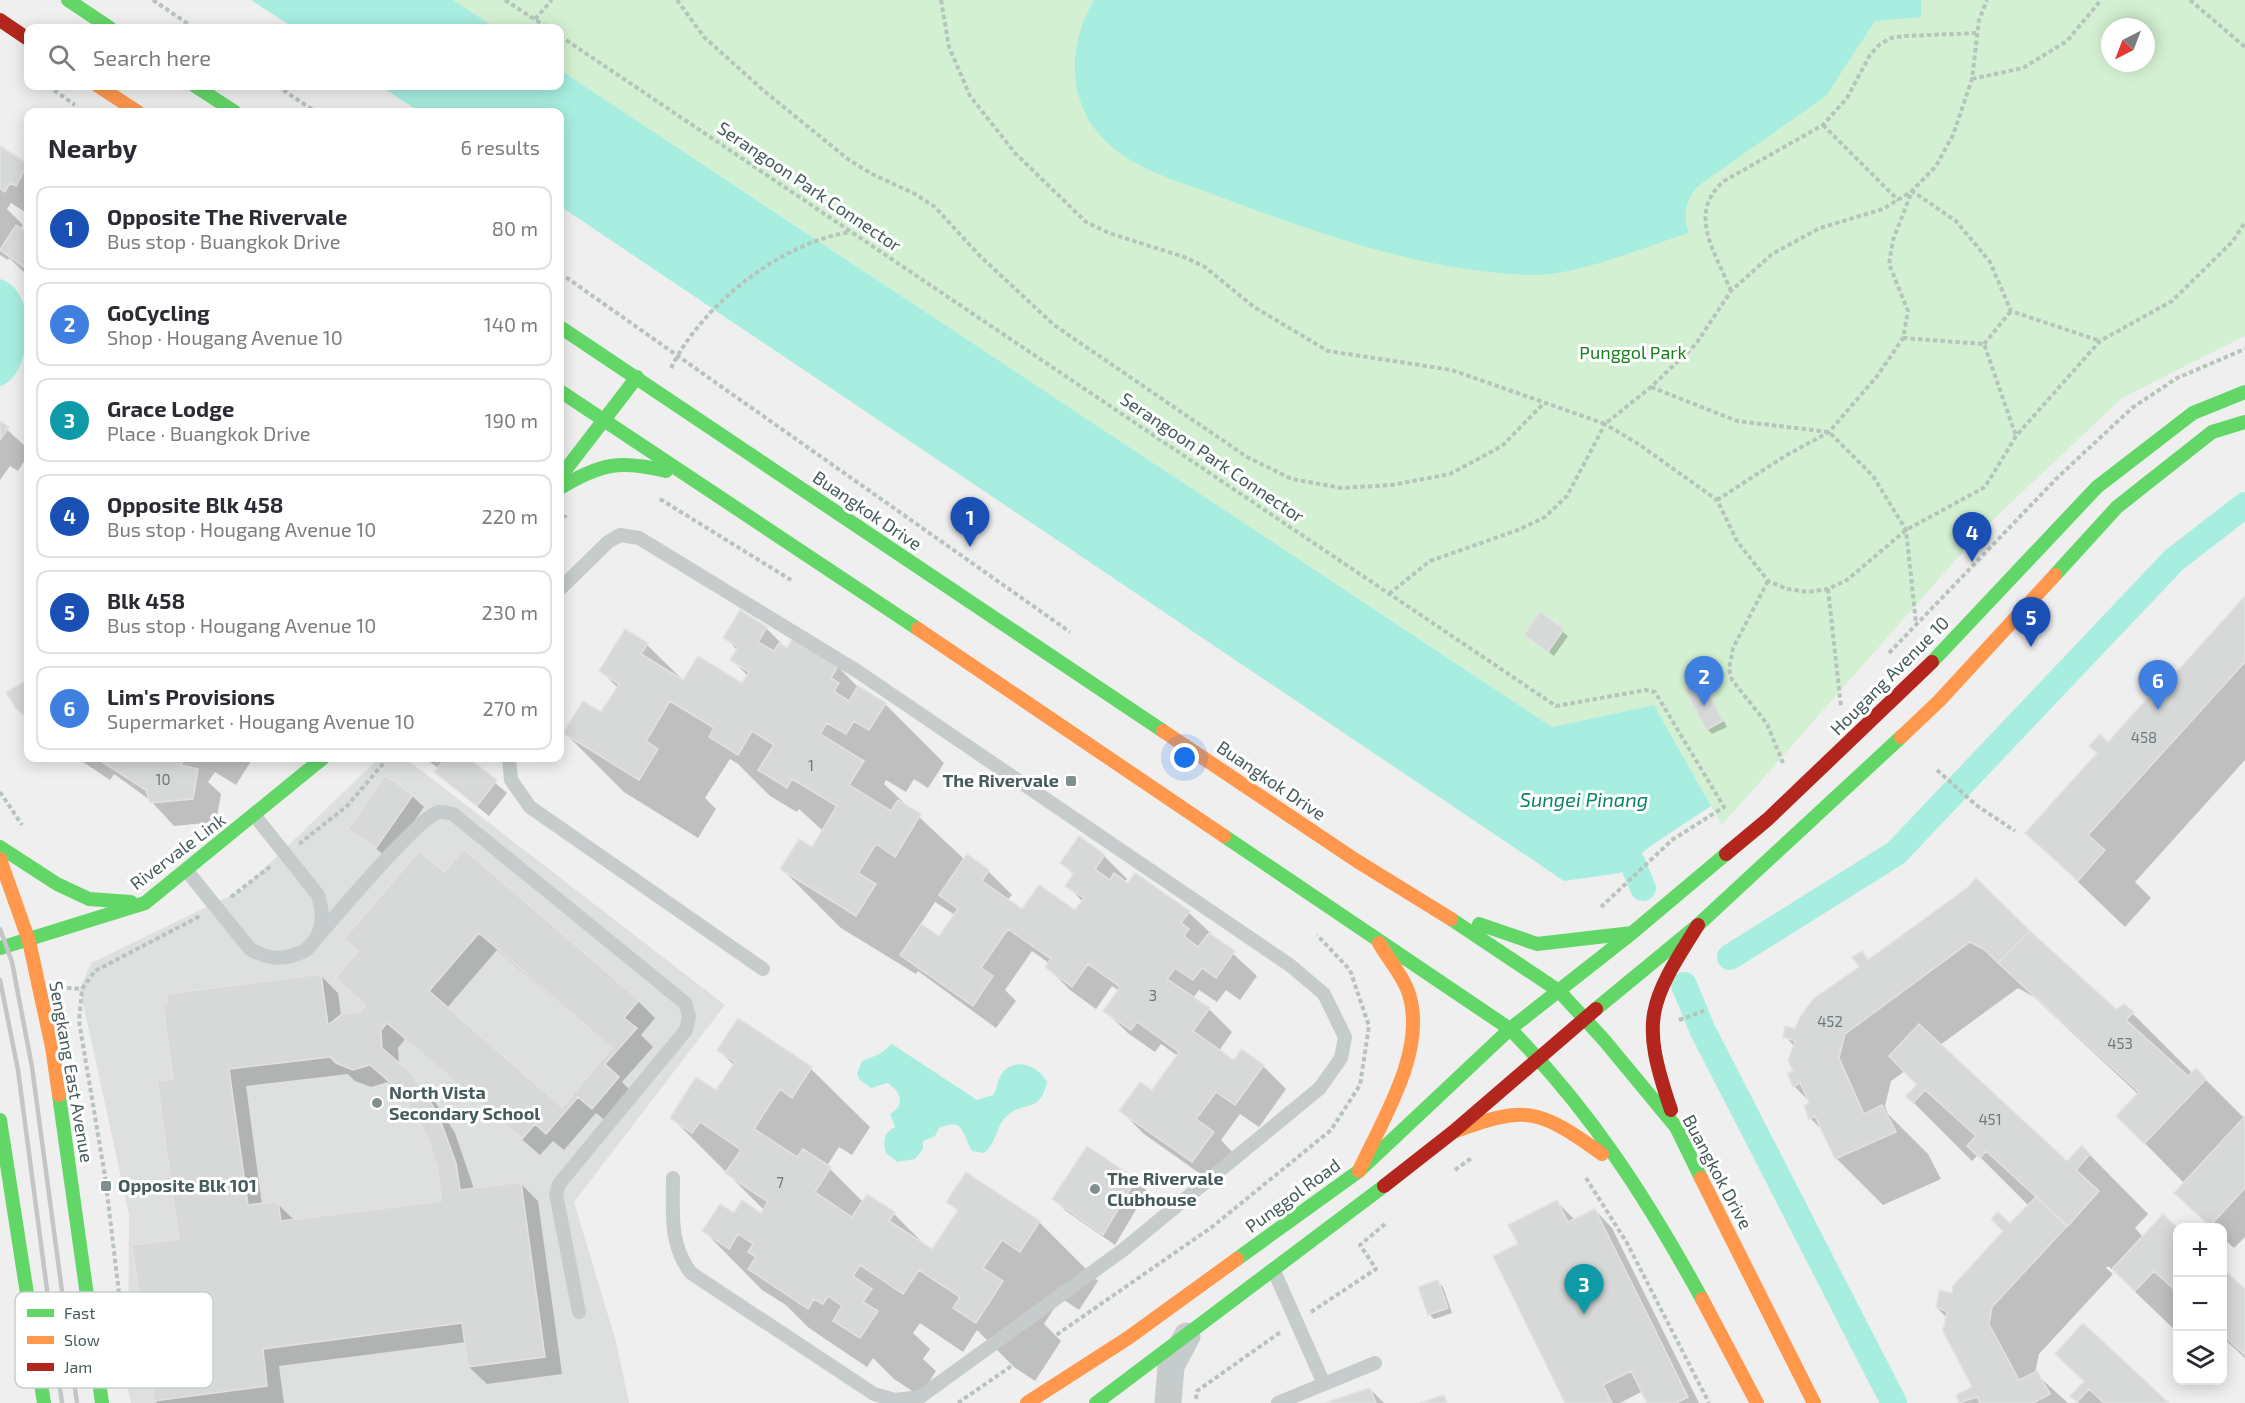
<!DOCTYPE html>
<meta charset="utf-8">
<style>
body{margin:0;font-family:"Exo 2",sans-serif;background:#f7f7f7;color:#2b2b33}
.controls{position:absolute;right:18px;bottom:18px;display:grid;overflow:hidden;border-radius:12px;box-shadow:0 3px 15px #0003}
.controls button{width:54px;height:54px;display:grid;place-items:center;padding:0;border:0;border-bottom:2px solid #e1e1e2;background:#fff;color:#2b2b33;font:30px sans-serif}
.compass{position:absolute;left:2101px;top:18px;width:54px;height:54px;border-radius:50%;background:#fff;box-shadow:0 3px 15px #0003;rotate:222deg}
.you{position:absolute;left:1185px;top:758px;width:21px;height:21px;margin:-15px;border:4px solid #fff;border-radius:50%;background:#1a73e8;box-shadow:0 0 0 9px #1a73e833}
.badge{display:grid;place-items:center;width:39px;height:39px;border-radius:50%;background:#1a73e8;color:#fff;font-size:20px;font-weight:700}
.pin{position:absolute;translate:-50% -50px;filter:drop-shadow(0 2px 3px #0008)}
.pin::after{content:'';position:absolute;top:32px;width:21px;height:18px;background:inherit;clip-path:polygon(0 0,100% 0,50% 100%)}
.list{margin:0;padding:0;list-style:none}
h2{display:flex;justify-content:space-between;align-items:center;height:78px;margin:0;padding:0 24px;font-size:26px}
h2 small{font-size:20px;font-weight:400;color:#7c7c81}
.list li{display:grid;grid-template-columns:39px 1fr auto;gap:18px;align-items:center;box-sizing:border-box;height:84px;margin:0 12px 12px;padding:0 12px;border:2px solid #e1e1e2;border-radius:12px}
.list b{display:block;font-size:22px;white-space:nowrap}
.list p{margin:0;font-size:20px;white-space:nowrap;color:#7c7c81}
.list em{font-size:20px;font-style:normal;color:#7c7c81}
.icon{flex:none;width:33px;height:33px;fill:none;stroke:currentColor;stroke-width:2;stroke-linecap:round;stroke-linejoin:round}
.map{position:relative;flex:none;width:2245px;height:1403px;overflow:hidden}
.search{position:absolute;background:#fff;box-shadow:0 3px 15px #0003;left:24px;top:24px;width:540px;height:66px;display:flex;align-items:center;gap:15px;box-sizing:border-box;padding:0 21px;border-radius:12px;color:#7c7c81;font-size:22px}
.panel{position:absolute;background:#fff;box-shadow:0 3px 15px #0003;left:24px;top:108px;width:540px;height:654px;border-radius:12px}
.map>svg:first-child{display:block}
.education{fill:#dedfdf}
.green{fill:#d4f0d2;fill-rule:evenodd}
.water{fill:#a7eee0}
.shadow{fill:#0003;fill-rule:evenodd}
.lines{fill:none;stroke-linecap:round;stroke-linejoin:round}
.canal{stroke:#a7eee0;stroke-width:26}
.building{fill:#d7d8d8;stroke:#e1e2e2;stroke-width:1.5;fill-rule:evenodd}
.path{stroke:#b6c4bb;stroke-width:4;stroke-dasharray:4.5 3;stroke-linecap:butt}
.lane{stroke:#c6cbcc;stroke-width:14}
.street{stroke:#c6cbcc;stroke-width:27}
.fast{stroke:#63d668;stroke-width:14}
.slow{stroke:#ff974d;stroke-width:14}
.jam{stroke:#b3261e;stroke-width:14}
.rail{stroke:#c2c6c6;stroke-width:4.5}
.poi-dot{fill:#828f8f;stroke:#fff;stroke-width:2}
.labels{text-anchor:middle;stroke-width:6;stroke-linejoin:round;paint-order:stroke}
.number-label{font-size:15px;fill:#6b7b7c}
.street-label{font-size:18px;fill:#465b5c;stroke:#fff}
.park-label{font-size:18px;fill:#157f1e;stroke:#fff}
.poi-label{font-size:18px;font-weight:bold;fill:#465b5c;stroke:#fff;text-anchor:start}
.water-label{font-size:20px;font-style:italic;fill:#0c846c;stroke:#fff}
.key{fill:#fff;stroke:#c8cece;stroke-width:1.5}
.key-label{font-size:16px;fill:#465b5c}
</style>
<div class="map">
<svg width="2245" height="1403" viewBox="0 0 2245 1403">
<rect width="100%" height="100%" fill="#f0efef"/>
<path class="education" d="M379,758H405L725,1005L574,1202L616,1342L629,1403H131L128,1389L129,1214L80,989L91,963L242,890Z"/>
<path class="green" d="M453,0H2245V336L2122,398L1981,531L1722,825L1654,705L1552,727L560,70V28H496ZM2110,27H2146V63H2110Z"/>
<path class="water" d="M251,0H453L496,28H294Z
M1094,0H1921V17L1875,21L1826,96L1698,186C1686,199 1682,216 1689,233C1644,247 1577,276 1532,275C1424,272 1320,234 1220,197C1179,181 1126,168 1097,132C1066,93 1070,40 1094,0Z
M560,70L1552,727L1654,705L1711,806L1649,847L1620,873L1564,881L560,206V112H420L380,86H560Z
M0,279C41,290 31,379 0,386Z
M892,1044L977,1100L993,1095C998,1089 996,1084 1000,1077C1010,1055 1039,1065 1047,1082C1039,1116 1023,1099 1006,1117C995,1128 997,1143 984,1153L972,1151C962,1134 965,1117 939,1128L935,1136L923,1141V1149L915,1159L897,1162L886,1153C883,1141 883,1133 895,1127L890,1114C906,1105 901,1091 887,1083L871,1088L860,1080L857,1074L862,1061L880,1054Z"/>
<path class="shadow" d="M0,148L28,166V214L11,203L7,209L23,225L20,230L24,232L28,225V276L9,258L8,260L0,255Z
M0,423L28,449V455L18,471L10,466L0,480Z
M2245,599V760L2135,882L2151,898L2125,927L2027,833Z
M1540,614L1568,636L1554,656L1526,635Z
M766,628L788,650L838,667L858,687L885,704L944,763L928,788L914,779L906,792L886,780L884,784L965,860L967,857L988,871L1012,895L1007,900L1023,911L1076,912L1083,902L1067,885L1074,875L1062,863L1104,856L1127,879L1125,882L1189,913L1257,976L1240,1000L1226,990L1217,1002L1199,990L1193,998L1209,1009L1232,1032L1219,1051L1234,1062L1263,1066L1286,1089L1259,1127L1240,1114L1221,1140L1236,1156L1216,1185L1144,1134L1121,1111L1152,1093L1178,1056L1161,1044L1155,1052L1129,1034L1105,1011L1119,991L1112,986L1096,1009L1070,990L1047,967L1049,963L1032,951L1005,990L1016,1001L996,1028L918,971L916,974L841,928L782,869L812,849L823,831L799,809L797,812L770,796L738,764L730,759L705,798L716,809L698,838L624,792L565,733L602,714L618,688L601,671L647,645L684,681L742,685L748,676L732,660L737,650L725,637ZM935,902L955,915L939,938L920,925Z
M28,681V720L18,709L8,692Z
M1702,682L1727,727L1712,734L1707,729Z
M77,758H253L236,785L215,772L208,782L221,794L216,822L174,826L150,800L114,774L110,780Z
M425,758H466L507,793L489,816L448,783L436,772L439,769Z
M412,796L424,807L388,858L350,828Z
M444,874L638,1001L655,1018L641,1035L653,1047L622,1082L636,1096L611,1125L596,1113L564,1150L553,1141L540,1155L405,1039L398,1048L399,1064L430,1094L455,1133L474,1189L520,1183L538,1201L562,1374L487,1384L469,1367L466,1342L279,1366L284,1403H157L155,1401L181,1241L175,1080L321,976L338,993L341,1015L360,1014L367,1006L337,978ZM497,950L613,1049L562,1109L446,1009ZM348,1074L355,1081L371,1087L388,1082L415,1110L430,1138L439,1169L443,1202L295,1221L277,1203L262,1205L246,1086Z
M1968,889L2116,1011L2124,1005L2193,1074L2196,1070L2245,1119V1237L2234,1248L2222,1237V1228H2212L2200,1216L2185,1184L2118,1116L2138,1094L2034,997L2018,988L1940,1045L2067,1163L2082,1147L2148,1214L2135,1228L2143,1237L2178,1229V1333L2108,1266L2106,1268L2113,1274L2039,1354L2035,1373L2068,1403H1961L1958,1396L1974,1388L1947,1318L1937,1308L1953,1295L2029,1206L1978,1155L1972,1161L1907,1096L1919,1085L1905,1071L1891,1081L1885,1106L1888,1114L1928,1154L1941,1179L1883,1205L1836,1158L1824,1132L1811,1119V1103L1794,1086V1046L1785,1036L1796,1031L1861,967L1862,953L1870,961Z
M738,1020L811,1069L870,1127L852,1155L839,1147L827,1166L863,1202L894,1214L930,1250L933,1252L959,1212L948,1202L1039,1222L1098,1281L1079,1310L1061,1298L1044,1324L1061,1341L1035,1381L1014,1367L977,1330L963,1352L920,1323L913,1333L930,1349L923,1359L936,1371L920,1396L894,1379L873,1358L867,1367L809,1328L786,1305L762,1290L704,1231L734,1215H761L764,1210L672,1118L717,1092L734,1065L719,1050Z
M1136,1180L1147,1191L1115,1245L1066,1211L1054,1199Z
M1557,1202L1575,1220L1595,1210L1612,1228L1699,1403H1649L1643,1391L1620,1403H1567L1520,1244Z
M2222,1270L2245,1291V1358L2222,1337Z
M1438,1282L1443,1287L1452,1313L1434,1319L1429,1314Z
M2057,1354L2167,1403H2079L2072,1396L2085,1382Z
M1370,1389L1384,1403H1330Z"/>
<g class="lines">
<path class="canal" d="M1632,862L1643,888
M1730,957L1896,853L2174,560L2245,505
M1684,985L1702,1029L1894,1403"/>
</g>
<path class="building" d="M0,146L28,164L16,186L10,183L5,192L0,189Z
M28,224V270L0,250L16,225L23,230Z
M0,421L9,427L0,440Z
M2245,596V662L2088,835L2105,850L2078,881L2025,833L2097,753L2089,746L2100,734L2108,742L2152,693L2145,687L2156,674L2166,684Z
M740,610L767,627L758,642L774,651L779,643L787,648L793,638L838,666L831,678L839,683L834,691L849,701L858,686L886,703L869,730L854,721L846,734L827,723L820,734L864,761L849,785L891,811L898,800L921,814L895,857L876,844L858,873L876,884L856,916L780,869L799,839L812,847L837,806L792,779L787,788L758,770L774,745L752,731L738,755L709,737L714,728L670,701L646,741L658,749L639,780L563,733L583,701L601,712L619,684L599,671L625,629L648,643L641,654L683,680L698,656L742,683L749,672L730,660L738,647L723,638Z
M1540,612L1564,629L1548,652L1524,635Z
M28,680V718L17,710L6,692Z
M1702,680L1723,721L1706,730L1685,689Z
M96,758H186L181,765L198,769L193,799L150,803L146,790Z
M446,758H468L497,780L477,806L434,772Z
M385,775L413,795L376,848L348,829Z
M1079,836L1105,855L1095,869L1110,880L1114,873L1128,883L1135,873L1190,911L1181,923L1189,929L1184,936L1198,947L1209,933L1235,951L1216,978L1202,968L1193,980L1175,968L1167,979L1210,1008L1193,1031L1234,1060L1241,1049L1264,1065L1235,1105L1216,1092L1196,1119L1214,1132L1192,1162L1119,1111L1140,1082L1152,1090L1179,1052L1137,1022L1131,1030L1103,1011L1120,987L1088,964L1072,987L1045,967L1051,959L1008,929L981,968L993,976L973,1006L900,955L921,924L939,936L958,909L939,895L967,854L989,870L982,881L1022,909L1039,885L1075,910L1084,898L1065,886L1074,873L1060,863Z
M464,849L639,1000L624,1018L637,1028L605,1064L619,1077L592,1109L578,1097L546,1134L535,1124L522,1139L387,1023L381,1030L382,1048L413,1075L438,1114L456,1163L460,1190L521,1182L545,1357L468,1367L462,1323L263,1349L267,1386L154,1401L132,1245L179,1239L157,1081L173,1079L163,1004L168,1003L167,994L321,974L328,1025L342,1014L360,1012L366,1005L335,978L358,951L344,939L419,851L444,872ZM479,933L612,1048L562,1107L429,991ZM330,1057L336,1063L353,1070L370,1065L394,1086L413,1110L428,1139L438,1169L441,1201L281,1221L278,1201L248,1205L229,1069Z
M1976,878L2030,931L1998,963L1985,950L1970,942L1845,1034L1839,1058L1864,1114L1882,1105L1896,1132L1835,1159L1815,1116L1809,1120L1804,1106L1809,1102L1800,1083L1793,1087L1787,1073L1793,1071L1788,1061L1795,1041L1783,1037L1785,1026L1795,1029L1800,1017L1813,999L1859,967L1852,957L1862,951L1868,960L1967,888Z
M2030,931L2116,1009L2124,1004L2134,1012L2126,1020L2188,1076L2196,1068L2206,1079L2144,1144L2116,1116L2139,1092L1998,963Z
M738,1018L812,1067L792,1098L780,1089L754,1129L797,1157L803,1149L831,1167L815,1192L852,1217L867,1194L895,1212L889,1221L932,1249L958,1210L946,1202L966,1172L1040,1221L1020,1252L1002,1240L983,1268L1003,1281L976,1323L953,1308L960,1297L919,1270L903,1294L860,1265L853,1276L872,1289L863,1302L878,1311L860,1338L833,1321L842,1306L828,1296L823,1304L814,1299L808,1309L748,1269L756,1257L748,1252L753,1244L738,1234L729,1249L702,1231L720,1204L734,1213L742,1200L761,1213L768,1202L725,1173L741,1150L700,1122L692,1133L670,1118L696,1077L716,1090L735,1062L717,1050Z
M1919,1024L2067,1161L2082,1145L2090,1154L2076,1170L2099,1191L2068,1226L1986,1151L1980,1158L1967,1146L1976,1136L1925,1090L1913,1103L1905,1096L1917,1085L1889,1056Z
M2245,1116V1188L2210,1226L2174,1193Z
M1087,1146L1136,1179L1103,1235L1052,1199Z
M2036,1197L2067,1226L1992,1307L1989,1324L2019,1380L2037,1371L2050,1394L2033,1403H1980L1977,1397L1959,1403L1956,1395L1972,1387L1943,1331L1947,1311L1936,1308L1939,1290L1952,1293L1953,1286L2003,1231L1991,1219L1998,1212L2010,1223Z
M1557,1200L1568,1222L1595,1209L1688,1397L1676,1403H1647L1631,1371L1603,1385L1612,1403H1565L1493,1256L1518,1244L1508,1225Z
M2163,1214L2178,1228V1293L2154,1271L2135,1291L2112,1269Z
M2222,1268L2245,1289V1355L2222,1334Z
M1438,1280L1448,1308L1428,1315L1418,1287Z
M2083,1323L2169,1403H2104L2089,1389L2077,1402L2070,1396L2084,1381L2055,1354Z
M1370,1388L1376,1403H1325Z
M1444,1395L1447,1403H1420Z"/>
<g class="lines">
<path class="path" d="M153,0L194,28
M505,0L548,28
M677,0L704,37L764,91L849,160L872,174L915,194L935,207L979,255L1054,325L1247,457L1292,479L1341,488L1392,485L1450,474L1502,446L1543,404
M941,0L949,47L970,96L1015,153L1086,222L1109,233L1184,257L1205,267L1254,307L1328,351L1452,370L1605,424L1651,387L1696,344L1731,291L1772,254L1820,228L1883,209L1912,191L1936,166L1953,135L1972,79L1979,20L1987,0
M2190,0L2245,47
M535,19L552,0
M560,36L1556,706L1646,690L1655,692L1724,807L1672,840L1601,907
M1972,79L2023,68L2067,41L2101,0
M48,86L75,105
M277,86L316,112
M1823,125L1898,200
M560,273L1070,632
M1731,291C1716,253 1686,214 1724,181L1823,125L1847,98L1870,55L1879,45L1891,38L1904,36L1978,33
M1903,338L1984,344L2016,436
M1984,344L2011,311
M671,368C702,305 780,243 850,232
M1651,387L1737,421L1829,432L1873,476L1906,530L1916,623
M660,499L791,580
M1717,500L1785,456L1829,432L1878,375L1903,338L1908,311L1889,264L1893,240L1912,191L1956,221L1990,262L2011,311L2100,341
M560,524L566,515
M1768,581L1733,648L1729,669L1732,680L1767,724L1783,763
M1828,589L1841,707
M1389,594L1430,561L1518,530L1545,517L1567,496L1605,424L1640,445L1717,500L1737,541L1768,581L1787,589L1808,592L1828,589L1847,580L1906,530L1985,487L2016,436L2100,341L2172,301L2233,241L2245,222
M1889,653L2058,477L2132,408L2177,378L2245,349
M1937,770L1976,805L2015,831
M0,792L22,825
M299,844L347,806L388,758
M231,897L272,865
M67,988L82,989
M1679,1020L1706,1010
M1455,1170L1473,1157
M1586,1178L1627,1243L1709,1403
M1311,1312L1376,1269L1360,1245L1385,1224
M127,1360L105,1176L79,1021L82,989L95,971L202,915
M1196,1399L1197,1391L1282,1331
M958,1403L1212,1227L1331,1130L1360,1085L1369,1026L1350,970L1317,935"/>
<path class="lane" d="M560,589L608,542L620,535L639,538L857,671L1291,966L1324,994L1345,1037L1341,1058L1320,1088L1123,1250L920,1397L895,1400L874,1394L691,1273C669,1245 673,1212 673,1178
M509,758L511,780L530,807L763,969
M255,816L318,895C322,909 324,920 318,934
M187,871L250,949C270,960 285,961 306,950C326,928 418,816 439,812C443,812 449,813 453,814L685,1003L689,1016L686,1030L559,1184L556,1194L579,1312
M1274,1271L1324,1384
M1278,1403L1375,1363"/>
<path class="street" d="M1168,1403L1171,1366L1187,1336"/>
<path class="fast" d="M68,0L110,28
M195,86L235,112
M560,327L1163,731
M560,391L918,629
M560,477L637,377
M560,488C601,463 620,460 666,471
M2055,575L2117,507L2212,432L2245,422
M1932,662L2097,487L2193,413L2245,392
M1224,836L1510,1029C1591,1111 1647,1199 1702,1299
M0,847L57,884L89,899L131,902
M1451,919L1559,991L1604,1040L1676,1127L1701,1178
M1479,924L1537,944L1632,933
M0,948L145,903L323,758
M1596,1009L1698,925L1901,737
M59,1095L102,1403
M0,1120L44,1403
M1237,1259L1359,1171L1510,1029L1632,933L1726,854
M1096,1403L1384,1186"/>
<path class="slow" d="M98,86L138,112
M918,629L1224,836
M1163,731L1357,861L1451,919
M1901,737L1939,701L2055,575
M0,859L29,941L52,1047L59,1095
M1453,1132C1526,1105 1538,1108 1602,1154
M1359,1171C1382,1120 1427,1051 1409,994C1404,977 1388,959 1379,943
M1701,1178L1814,1403
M1702,1299L1757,1403
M1027,1403L1128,1338L1237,1259"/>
<path class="jam" d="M0,20L28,39
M1726,854L1768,819L1932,662
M1671,1110C1640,1019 1648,1004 1698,925
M1384,1186L1453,1132L1596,1009"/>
<path class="rail" d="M0,929L12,962L32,1067L77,1403
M0,980L18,1070L62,1403"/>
</g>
<g class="poi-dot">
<rect x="1065" y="775" width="12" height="12" rx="3"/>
<circle cx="377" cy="1103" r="6"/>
<rect x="100" y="1180" width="12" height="12" rx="3"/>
<circle cx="1095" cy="1189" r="6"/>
</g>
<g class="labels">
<g class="number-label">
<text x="2144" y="743">458</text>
<text x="811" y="771">1</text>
<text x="163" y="785">10</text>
<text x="1153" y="1001">3</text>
<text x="1830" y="1027">452</text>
<text x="2120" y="1049">453</text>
<text x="1990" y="1125">451</text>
<text x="780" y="1188">7</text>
</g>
<g class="street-label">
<text transform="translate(809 187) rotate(34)" y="6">Serangoon Park Connector</text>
<text transform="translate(1212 458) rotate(34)" y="6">Serangoon Park Connector</text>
<text transform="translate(867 511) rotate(34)" y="6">Buangkok Drive</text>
<text transform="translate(1890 676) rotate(-45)" y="6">Hougang Avenue 10</text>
<text transform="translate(1271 781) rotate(34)" y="6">Buangkok Drive</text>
<text transform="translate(178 852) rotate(-37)" y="6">Rivervale Link</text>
<text transform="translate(71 1072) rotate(80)" y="6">Sengkang East Avenue</text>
<text transform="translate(1717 1172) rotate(62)" y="6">Buangkok Drive</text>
<text transform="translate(1293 1196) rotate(-36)" y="6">Punggol Road</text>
</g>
<g class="park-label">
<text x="1633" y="359">Punggol Park</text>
</g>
<g class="poi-label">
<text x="1059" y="787" text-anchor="end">The Rivervale</text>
<text x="389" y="1099">North Vista<tspan x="389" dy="21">Secondary School</tspan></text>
<text x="1107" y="1185">The Rivervale<tspan x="1107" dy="21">Clubhouse</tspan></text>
<text x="118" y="1192">Opposite Blk 101</text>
</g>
<g class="water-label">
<text x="1584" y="807">Sungei Pinang</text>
</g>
</g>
<rect x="15" y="1292" width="198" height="96" rx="9" class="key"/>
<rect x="27" y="1309" width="27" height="8" fill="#63d668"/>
<rect x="27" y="1336" width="27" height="8" fill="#ff974d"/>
<rect x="27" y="1363" width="27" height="8" fill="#b3261e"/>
<g class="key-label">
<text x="64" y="1319">Fast</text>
<text x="64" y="1346">Slow</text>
<text x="64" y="1373">Jam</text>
</g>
</svg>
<div class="controls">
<button>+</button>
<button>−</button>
<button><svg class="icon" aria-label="layers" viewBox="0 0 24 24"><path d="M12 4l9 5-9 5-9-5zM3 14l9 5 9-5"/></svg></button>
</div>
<svg class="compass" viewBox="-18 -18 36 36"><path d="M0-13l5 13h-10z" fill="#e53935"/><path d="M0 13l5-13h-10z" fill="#7c7c81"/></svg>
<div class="you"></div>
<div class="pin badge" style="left:970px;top:547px;background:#1a4fb4">1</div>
<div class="pin badge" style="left:1704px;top:706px;background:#3f7fe0">2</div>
<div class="pin badge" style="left:1584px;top:1314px;background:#0f9aa8">3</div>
<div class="pin badge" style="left:1972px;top:562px;background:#1a4fb4">4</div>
<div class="pin badge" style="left:2031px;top:647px;background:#1a4fb4">5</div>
<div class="pin badge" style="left:2158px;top:710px;background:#3f7fe0">6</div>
<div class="search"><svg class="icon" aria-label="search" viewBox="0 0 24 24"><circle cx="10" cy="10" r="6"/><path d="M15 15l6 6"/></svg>Search here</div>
<section class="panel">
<h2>Nearby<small>6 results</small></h2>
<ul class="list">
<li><span class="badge" style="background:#1a4fb4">1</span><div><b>Opposite The Rivervale</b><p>Bus stop · Buangkok Drive</p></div><em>80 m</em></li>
<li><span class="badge" style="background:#3f7fe0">2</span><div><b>GoCycling</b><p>Shop · Hougang Avenue 10</p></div><em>140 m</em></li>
<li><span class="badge" style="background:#0f9aa8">3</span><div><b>Grace Lodge</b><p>Place · Buangkok Drive</p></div><em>190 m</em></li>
<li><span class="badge" style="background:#1a4fb4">4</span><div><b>Opposite Blk 458</b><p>Bus stop · Hougang Avenue 10</p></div><em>220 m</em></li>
<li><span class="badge" style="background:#1a4fb4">5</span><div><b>Blk 458</b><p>Bus stop · Hougang Avenue 10</p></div><em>230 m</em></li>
<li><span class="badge" style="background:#3f7fe0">6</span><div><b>Lim's Provisions</b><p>Supermarket · Hougang Avenue 10</p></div><em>270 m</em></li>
</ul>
</section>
</div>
